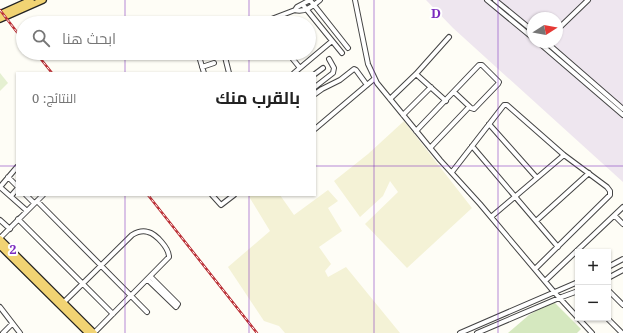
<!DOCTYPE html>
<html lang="ar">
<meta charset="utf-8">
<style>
body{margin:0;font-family:"Noto Serif",Cairo,serif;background:#f2f2f2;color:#222;direction:rtl}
.controls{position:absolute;right:12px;bottom:12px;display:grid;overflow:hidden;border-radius:0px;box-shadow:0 1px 3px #0004}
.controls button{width:36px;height:36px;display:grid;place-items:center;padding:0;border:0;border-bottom:1px solid #e0e0e0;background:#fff;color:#222;font:20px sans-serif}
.compass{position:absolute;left:527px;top:12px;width:36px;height:36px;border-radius:50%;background:#fff;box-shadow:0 1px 3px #0004;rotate:79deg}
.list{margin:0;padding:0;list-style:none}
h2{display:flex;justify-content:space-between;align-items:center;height:52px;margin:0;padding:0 16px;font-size:17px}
h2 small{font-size:13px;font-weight:400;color:#767676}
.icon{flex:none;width:22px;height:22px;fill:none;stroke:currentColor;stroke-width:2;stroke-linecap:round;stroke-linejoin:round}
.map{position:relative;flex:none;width:623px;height:333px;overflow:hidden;direction:ltr}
.search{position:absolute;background:#fff;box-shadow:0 1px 3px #0004;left:16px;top:16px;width:300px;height:44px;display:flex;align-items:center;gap:10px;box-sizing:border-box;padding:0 14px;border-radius:22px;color:#767676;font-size:15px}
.panel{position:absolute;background:#fff;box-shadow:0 1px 3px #0004;left:16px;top:72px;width:300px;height:124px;border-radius:0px;direction:rtl}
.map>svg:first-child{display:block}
.industrial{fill:#eee6ef;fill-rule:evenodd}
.farmland{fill:#f4f2d6}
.green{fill:#d5e8bf}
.pitch{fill:#e5f0d1}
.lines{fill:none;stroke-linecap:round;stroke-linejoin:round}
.minor-casing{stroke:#444;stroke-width:6}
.major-casing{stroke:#222;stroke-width:8}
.minor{stroke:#fff;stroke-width:4}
.major{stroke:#f1d373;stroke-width:5.5}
.rail-casing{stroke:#bb2f35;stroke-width:2.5}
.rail{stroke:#fff;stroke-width:1;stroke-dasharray:3;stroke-linecap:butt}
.grid{fill:none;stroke:#7b2cbf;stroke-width:1;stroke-opacity:0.55}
.grid-label{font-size:13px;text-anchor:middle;font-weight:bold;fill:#7b2cbf;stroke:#fff;stroke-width:4;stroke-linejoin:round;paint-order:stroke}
</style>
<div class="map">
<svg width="623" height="333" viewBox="0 0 623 333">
<rect width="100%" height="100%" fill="#fefdf6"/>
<path class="industrial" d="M426,0H623V182L453,28ZM533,18H557V42H533Z"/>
<path class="farmland" d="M404,121L472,208L407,268L365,224L398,192L390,181L383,196L360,217L334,181L368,154Z
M328,190L338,201L328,208L342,231L319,247L331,264L325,271L328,277L346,267L400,333H285L279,326L264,321L228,267L270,231L248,195H280L294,215Z"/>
<path class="green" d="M553,301L581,329L577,333H508L529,315Z"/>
<path class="pitch" d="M0,73L8,83L0,91Z"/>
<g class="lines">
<defs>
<path id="minor" d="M310,0L348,48
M355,0L368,64L377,83L440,160L480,204L554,292L578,318
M487,0L533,38
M495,0L533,31
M303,5L342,53
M295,10C304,13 313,6 320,0
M261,23L295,10L297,7L310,0
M557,30L588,0
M538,42L623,115
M546,42L623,109
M198,53L204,73
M224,53L229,73
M288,53L300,68
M202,67L214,63
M294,73L332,41
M315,74L323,68
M416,74L446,101
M315,87L333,73L334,68L329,59
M315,94L322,89L340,80L354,69L356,70L367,85
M390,99L416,74L449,37
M403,115L431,87
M489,124L537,178
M315,129L374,79
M416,131L479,65H482L499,82L498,84L474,109L471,108L454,92
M472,146L558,247
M430,148L469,107
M452,172L504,105H507L564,155L607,187L610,191V195L535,269
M8,177L17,186
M0,187L26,210
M0,187L17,167
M26,195L34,203
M212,195L221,205L234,195
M11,196L17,189
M37,201L147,312
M615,216L623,224
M491,217L564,155
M18,219L113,314
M0,220L10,229
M536,221L589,173
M0,238L43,195
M608,267L623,259
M608,278L623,270
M148,280L176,307L178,304L151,277
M545,281L623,207
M608,290L623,305
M63,303L132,235C137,232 142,230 148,232C156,234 169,248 169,257L94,333
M0,307L20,333
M578,318L592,333
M607,318L622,333
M3,333L12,324
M460,333L578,282
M477,333L559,298L578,291"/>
<path id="major" d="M0,14L31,0
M0,19L43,0
M0,239L94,333
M0,246L88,333"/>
</defs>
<use href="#minor" class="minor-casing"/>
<use href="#major" class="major-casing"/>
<use href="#minor" class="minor"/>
<use href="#major" class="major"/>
<defs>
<path id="rail" d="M0,10L23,40
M36,53L52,73
M148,195L257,333"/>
</defs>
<use href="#rail" class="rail-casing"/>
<use href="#rail" class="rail"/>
</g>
<path class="grid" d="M125,0V23M249,0V23M374,0V333M498,0V333M125,53V73M249,53V73M0,166H17M315,166H623M125,195V333M249,195V333"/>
<g class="grid-label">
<text x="436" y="18">D</text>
<text x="13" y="254">2</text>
</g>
</svg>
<div class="controls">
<button>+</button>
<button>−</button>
</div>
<svg class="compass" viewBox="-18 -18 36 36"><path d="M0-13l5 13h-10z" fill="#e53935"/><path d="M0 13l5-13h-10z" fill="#767676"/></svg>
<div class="search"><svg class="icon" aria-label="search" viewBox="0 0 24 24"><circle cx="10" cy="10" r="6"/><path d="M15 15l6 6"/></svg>ابحث هنا</div>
<section class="panel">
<h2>بالقرب منك<small>النتائج: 0</small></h2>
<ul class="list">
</ul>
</section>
</div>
